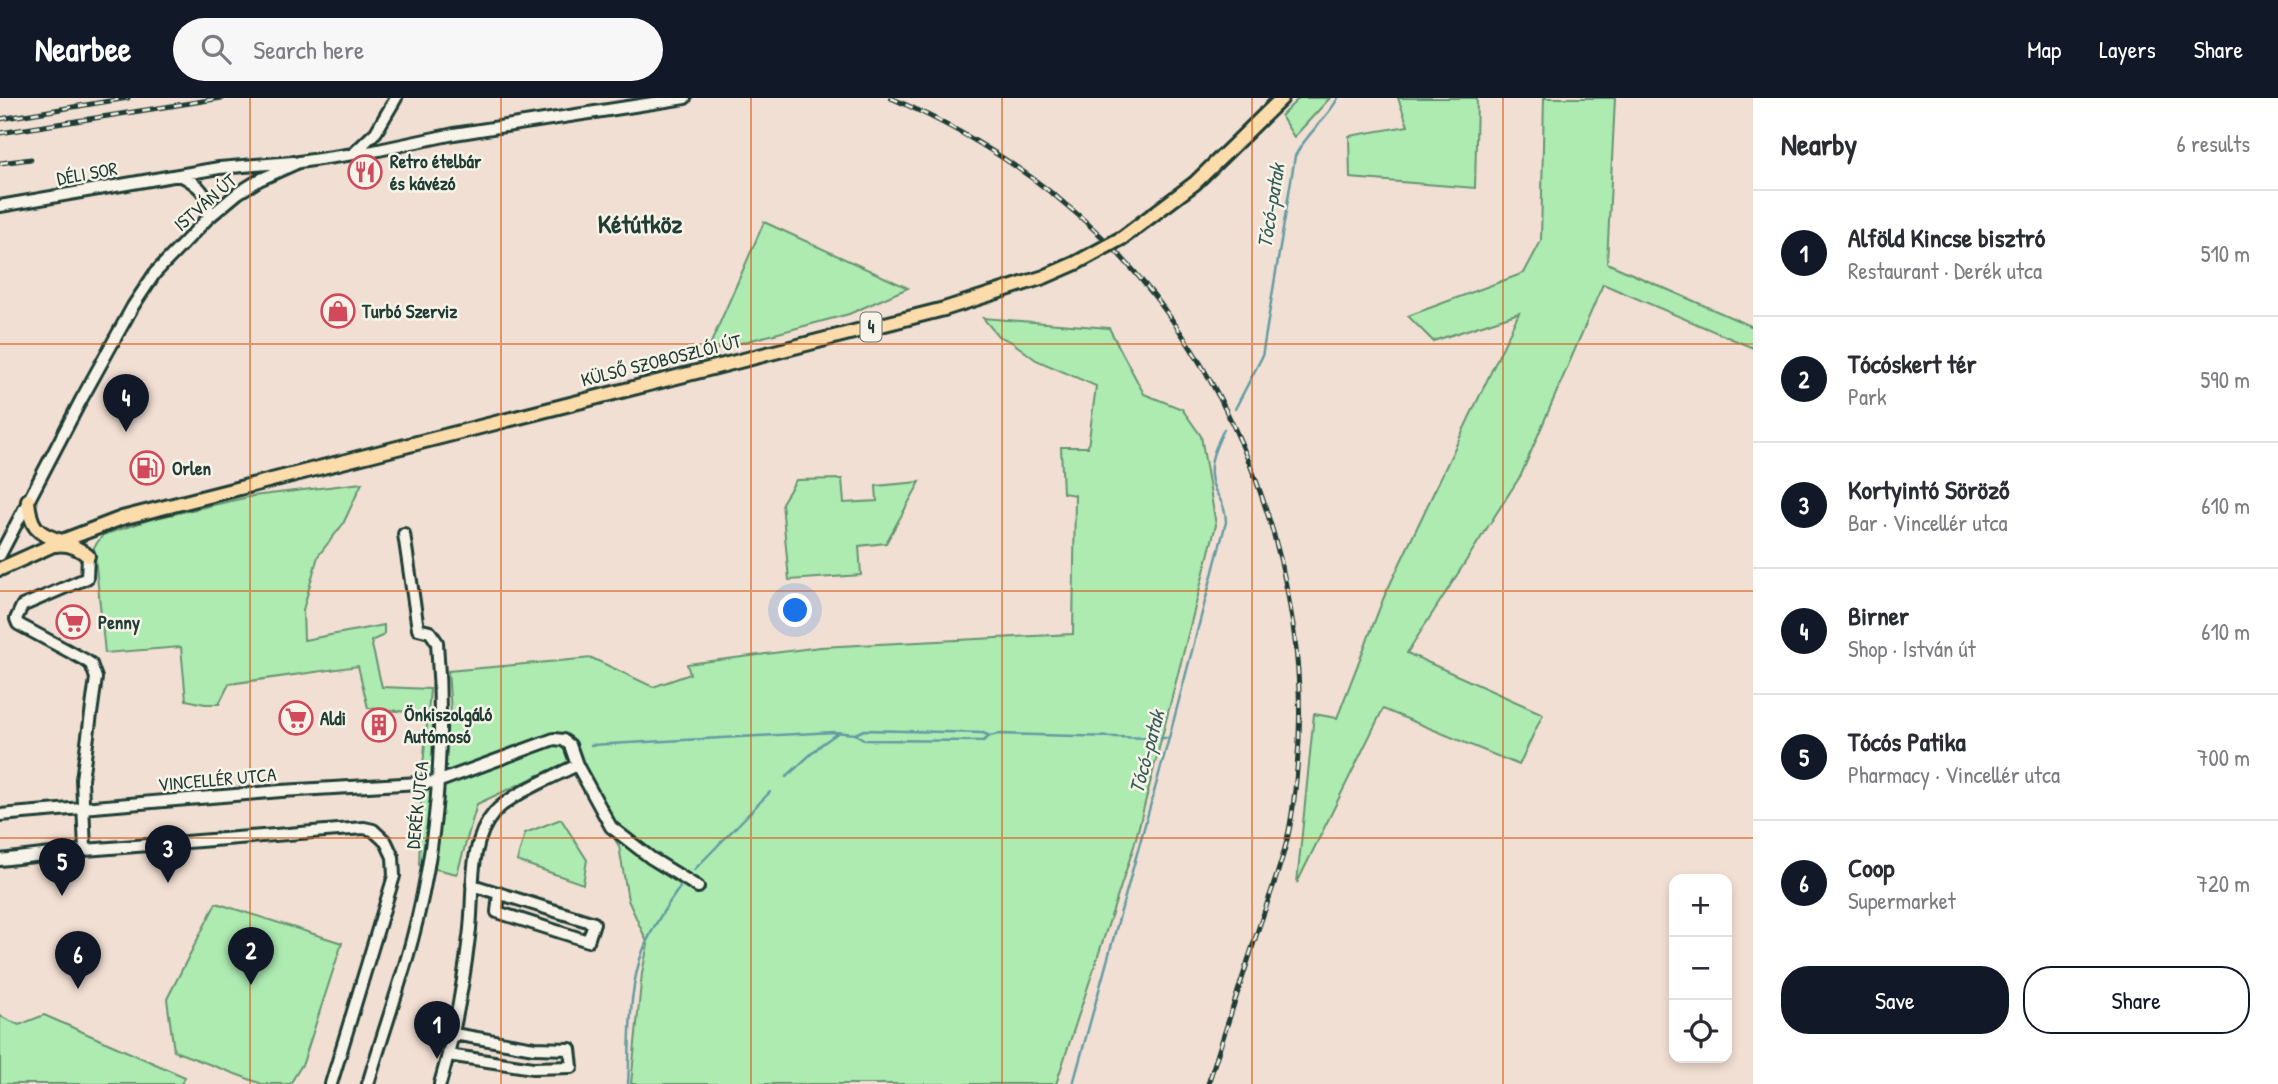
<!DOCTYPE html>
<meta charset="utf-8">
<style>
body{margin:0;font-family:"Patrick Hand",sans-serif;background:#f7f7f7;color:#2b2b33}
.controls{position:absolute;right:21px;bottom:21px;display:grid;overflow:hidden;border-radius:14px;box-shadow:0 4px 10px #0003}
.controls button{width:63px;height:63px;display:grid;place-items:center;padding:0;border:0;border-bottom:2px solid #e1e1e2;background:#fff;color:#2b2b33;font:35px sans-serif}
.you{position:absolute;left:796px;top:513px;width:24px;height:24px;margin:-18px;border:5px solid #fff;border-radius:50%;background:#1a73e8;box-shadow:0 0 0 10px #1a73e833}
.badge{display:grid;place-items:center;width:46px;height:46px;border-radius:50%;background:#111827;color:#fff;font-size:23px;font-weight:700}
.pin{position:absolute;translate:-50% -58px;filter:drop-shadow(0 2px 4px #0008)}
.pin::after{content:'';position:absolute;top:37px;width:24px;height:21px;background:inherit;clip-path:polygon(0 0,100% 0,50% 100%)}
.list{margin:0;padding:0;list-style:none}
h2{display:flex;justify-content:space-between;align-items:center;height:91px;margin:0;padding:0 28px;font-size:30px}
h2 small{font-size:23px;font-weight:400;color:#7c7c81}
.list li{display:grid;grid-template-columns:46px 1fr auto;gap:21px;align-items:center;box-sizing:border-box;height:126px;padding:0 28px;border-top:2px solid #e1e1e2}
.list b{display:block;font-size:26px;white-space:nowrap}
.list p{margin:0;font-size:23px;white-space:nowrap;color:#7c7c81}
.list em{font-size:23px;font-style:normal;color:#7c7c81}
.actions{display:flex;gap:14px;padding:21px 28px}
.actions a{flex:1;padding:16px 0;border:2px solid #111827;border-radius:28px;text-align:center;font-size:24px;color:#111827}
.actions .main{background:#111827;color:#fff}
.icon{flex:none;width:38px;height:38px;fill:none;stroke:currentColor;stroke-width:2;stroke-linecap:round;stroke-linejoin:round}
.map{position:relative;flex:none;width:1753px;height:986px;overflow:hidden}
header{display:flex;align-items:center;gap:42px;box-sizing:border-box;height:98px;padding:0 35px;background:#111827;color:#fff}
header strong{font-size:33px}
nav{display:flex;gap:38px;margin-inline-start:auto;font-size:24px}
.search{width:490px;height:63px;background:#f7f7f7;display:flex;align-items:center;gap:18px;box-sizing:border-box;padding:0 24px;border-radius:38px;color:#7c7c81;font-size:26px}
main{display:flex}
aside{flex:1;background:#fff}
.map>svg:first-child{display:block}
.green{fill:#adebb1;stroke:#669472;stroke-width:2}
.lines{fill:none;stroke-linecap:round;stroke-linejoin:round}
.stream{stroke:#629ca3;stroke-width:2.5}
.minor-casing{stroke:#1f3d34;stroke-width:16}
.major-casing{stroke:#1f3d34;stroke-width:18}
.minor{stroke:#f7f3e8;stroke-width:10}
.major{stroke:#fddcac;stroke-width:12}
.rail-casing{stroke:#1f3d34;stroke-width:5}
.rail{stroke:#f7f3e8;stroke-width:2.5;stroke-dasharray:8;stroke-linecap:butt}
.major-bridge-casing{stroke:#1f3d34;stroke-width:18;stroke-linecap:butt}
.major-bridge{stroke:#fddcac;stroke-width:12}
.grid{fill:none;stroke:#d45610;stroke-width:2;stroke-opacity:0.55}
.labels{text-anchor:middle;stroke-width:5;stroke-linejoin:round;paint-order:stroke}
.shield{fill:#f7f3e8;stroke:#60746a;stroke-width:2}
.shield-label{font-size:18px;font-weight:bold;fill:#1f3d34}
.poi-label{font-size:19px;font-weight:bold;fill:#1f3d34;stroke:#f7f3e8;text-anchor:start}
.street-label{font-size:19px;fill:#1f3d34;stroke:#f7f3e8}
.water-label{font-size:21px;font-style:italic;fill:#355d59;stroke:#f7f3e8}
.district-label{font-size:26px;font-weight:bold;fill:#1f3d34;stroke:#f7f3e8}
</style>
<header>
<strong>Nearbee</strong>
<div class="search"><svg class="icon" aria-label="search" viewBox="0 0 24 24"><circle cx="10" cy="10" r="6"/><path d="M15 15l6 6"/></svg>Search here</div>
<nav><a>Map</a><a>Layers</a><a>Share</a></nav>
</header>
<main>
<div class="map">
<svg width="1753" height="986" viewBox="0 0 1753 986">
<rect width="100%" height="100%" fill="#f2dfd3"/>
<filter id="ink" filterUnits="userSpaceOnUse"><feTurbulence type="fractalNoise" baseFrequency=".0143" numOctaves="2"/><feDisplacementMap in="SourceGraphic" scale="14" xChannelSelector="R" yChannelSelector="G"/><feConvolveMatrix kernelMatrix="1 2 1 2 8 2 1 2 1" color-interpolation-filters="sRGB"/></filter>
<g filter="url(#ink)">
<path class="green" d="M1299,0H1330L1294,39L1281,18Z
M1398,0H1477L1475,90L1350,80L1349,38L1408,28Z
M1544,0H1615L1607,165L1753,229V250L1603,186L1521,377L1407,555L1543,616L1519,667L1383,611L1297,785L1314,616L1337,620L1384,499L1519,215L1433,243L1408,218L1524,175L1541,143Z
M764,124L908,190L849,216L707,254Z
M983,220L1109,230L1144,296L1182,311L1201,338L1216,427L1134,748L1056,986H631L642,875L648,846L628,802L619,748L567,664L477,706L457,776L419,767L422,677L428,616L368,610L358,568L229,586L219,606H205L186,602L181,549L105,555L94,449L103,437L152,421L253,398L362,385L343,426L318,458L303,512L304,542L384,527V537L371,543L382,589L430,591L428,616L451,614L448,573L592,560L653,589L690,576L687,566L820,549L1073,536L1075,397L1063,395L1061,349H1088L1096,288L1036,262L1012,244L998,238Z
M842,381L844,405L877,403L876,388L920,384L886,445L859,448L861,477L789,482L782,405L796,382Z
M561,721L587,762L583,786L517,763L525,735Z
M216,805L342,845L303,965L290,986H262L174,953L167,901Z
M44,917L185,979L181,986H0V918L19,927Z"/>
<g class="lines">
<path class="stream" d="M1235,311L1262,259L1295,58C1306,36 1327,21 1338,0
M855,636L865,642L983,643L990,638
M1158,640H1168
M591,647L834,634L855,636L864,632L983,635L990,638L998,636L1154,640
M786,679L822,646L839,634
M694,772L770,694
M628,986C631,941 627,893 644,850C653,828 666,809 680,789
M1073,986L1169,640L1226,424C1226,411 1221,403 1215,392C1205,370 1214,352 1224,331"/>
<defs>
<path id="minor" d="M355,54L376,34L396,0
M180,77C198,86 211,97 208,120
M0,108L219,70L293,64
M0,457L81,302L133,208L155,175L208,120L238,95L259,82L299,64L374,53L454,36L685,0
M0,717L281,693L437,684L554,641L563,642L570,647L577,667L611,729L651,760L698,789
M85,752L82,681L96,580L91,566L85,562L18,526L16,521L22,508L29,505L87,480L88,458
M0,762L85,752L364,730L373,732L386,744L393,759L394,778L331,986
M472,787L594,825L588,843L497,814L499,795
M448,957L533,970L572,969L570,951L534,950L454,936
M368,986C382,938 399,891 412,842C438,745 445,644 437,544L430,534L418,531L404,436
M440,986C454,938 463,889 469,839C475,801 466,747 494,715C510,696 554,679 577,667"/>
<path id="major" d="M1122,140L1195,85L1282,0
M28,402C30,428 36,436 62,443
M55,447C68,445 78,449 88,458
M0,471L62,443L122,420L944,211L1044,179L1076,165"/>
</defs>
<use href="#minor" class="minor-casing"/>
<use href="#major" class="major-casing"/>
<use href="#minor" class="minor"/>
<use href="#major" class="major"/>
<defs>
<path id="rail" d="M891,0C967,33 1041,80 1101,138C1236,270 1315,482 1297,671C1295,696 1292,722 1286,746C1278,778 1265,810 1255,841C1239,889 1224,938 1208,986
M0,21L128,0
M0,35L222,0
M0,65L31,61"/>
</defs>
<use href="#rail" class="rail-casing"/>
<use href="#rail" class="rail"/>
<defs>
<path id="major-bridge" d="M1076,165L1122,140"/>
</defs>
<use href="#major-bridge" class="major-bridge-casing"/>
<use href="#major-bridge" class="major-bridge"/>
</g>
</g>
<path class="grid" d="M250,0V986M501,0V986M751,0V986M1002,0V986M1252,0V986M1503,0V986M0,246H1753M0,493H1753M0,740H1753"/>
<defs>
<symbol id="restaurant-ring" viewBox="-11 -11 22 22"><circle r="9.5" fill="#f7f3e8" stroke="#d1495b" stroke-width="1.5"/><path d="M-5-6h1v4h1v-4h1v4h1v-4h1v5L-1.5 .5V6h-2V.5L-5-1ZM5-6V6H3V1.5H1.5Q1.5-4 5-6Z" fill="#d1495b"/></symbol>
<symbol id="shop-ring" viewBox="-11 -11 22 22"><circle r="9.5" fill="#f7f3e8" stroke="#d1495b" stroke-width="1.5"/><path d="M-5-2.5h2.3a2.7 3.5 0 0 1 5.4 0H5L5.5 6h-11ZM-1.5-2.5h3a1.5 2.3 0 0 0-3 0Z" fill="#d1495b"/></symbol>
<symbol id="fuel-ring" viewBox="-11 -11 22 22"><circle r="9.5" fill="#f7f3e8" stroke="#d1495b" stroke-width="1.5"/><path d="M-5.5-6h7V0h2V4h1.3V-2.5L3-4.5l.8-.8L6-3V5H2.5V1h-1V6h-7ZM-4.2-4.7v3.2H.2V-4.7Z" fill="#d1495b"/></symbol>
<symbol id="supermarket-ring" viewBox="-11 -11 22 22"><circle r="9.5" fill="#f7f3e8" stroke="#d1495b" stroke-width="1.5"/><path d="M-6-5.5h2.5l.6 2H6L4.5 2H-2.5L-4.4-4H-6ZM-1.5 3.2a1.3 1.3 0 1 0 .1 0ZM3 3.2a1.3 1.3 0 1 0 .1 0Z" fill="#d1495b"/></symbol>
<symbol id="building-ring" viewBox="-11 -11 22 22"><circle r="9.5" fill="#f7f3e8" stroke="#d1495b" stroke-width="1.5"/><path d="M-4-6H4V6H1V3H-1V6H-4ZM-2.5-4.3h1.7v1.8h-1.7ZM.8-4.3h1.7v1.8H.8ZM-2.5-1h1.7V.8h-1.7ZM.8-1h1.7V.8H.8Z" fill="#d1495b"/></symbol>
</defs>
<g fill-rule="evenodd">
<use href="#restaurant-ring" x="346" y="55" width="38" height="38"/>
<use href="#shop-ring" x="319" y="194" width="38" height="38"/>
<use href="#fuel-ring" x="128" y="351" width="38" height="38"/>
<use href="#supermarket-ring" x="54" y="505" width="38" height="38"/>
<use href="#supermarket-ring" x="277" y="601" width="38" height="38"/>
<use href="#building-ring" x="360" y="608" width="38" height="38"/>
</g>
<g class="labels">
<rect class="shield" x="860.5" y="214.5" width="21" height="29" rx="5"/>
<g class="shield-label">
<text x="871" y="235">4</text>
</g>
<g class="poi-label">
<text x="390" y="70">Retro ételbár<tspan x="390" dy="22">és kávézó</tspan></text>
<text x="362" y="220">Turbó Szerviz</text>
<text x="172" y="377">Orlen</text>
<text x="98" y="531">Penny</text>
<text x="404" y="623">Önkiszolgáló<tspan x="404" dy="22">Autómosó</tspan></text>
<text x="320" y="627">Aldi</text>
</g>
<g class="street-label">
<text transform="translate(87 75) rotate(-10)" y="7">DÉLI SOR</text>
<text transform="translate(205 104) rotate(-41)" y="7">ISTVÁN ÚT</text>
<text transform="translate(661 262) rotate(-14)" y="7">KÜLSŐ SZOBOSZLÓI ÚT</text>
<text transform="translate(217 681) rotate(-5)" y="7">VINCELLÉR UTCA</text>
<text transform="translate(417 707) rotate(-84)" y="7">DERÉK UTCA</text>
</g>
<g class="water-label">
<text transform="translate(1271 108) rotate(-81)" y="7">Tócó-patak</text>
<text transform="translate(1147 654) rotate(-75)" y="7">Tócó-patak</text>
</g>
<g class="district-label">
<text x="640" y="135">Kétútköz</text>
</g>
</g>
</svg>
<div class="controls">
<button>+</button>
<button>−</button>
<button><svg class="icon" aria-label="locate" viewBox="0 0 24 24"><circle cx="12" cy="12" r="6"/><path d="M12 2v4M12 18v4M2 12h4M18 12h4"/></svg></button>
</div>
<div class="you"></div>
<div class="pin badge" style="left:437px;top:961px">1</div>
<div class="pin badge" style="left:251px;top:887px">2</div>
<div class="pin badge" style="left:168px;top:785px">3</div>
<div class="pin badge" style="left:126px;top:334px">4</div>
<div class="pin badge" style="left:62px;top:798px">5</div>
<div class="pin badge" style="left:78px;top:891px">6</div>
</div>
<aside>
<h2>Nearby<small>6 results</small></h2>
<ul class="list">
<li><span class="badge">1</span><div><b>Alföld Kincse bisztró</b><p>Restaurant · Derék utca</p></div><em>510 m</em></li>
<li><span class="badge">2</span><div><b>Tócóskert tér</b><p>Park</p></div><em>590 m</em></li>
<li><span class="badge">3</span><div><b>Kortyintó Söröző</b><p>Bar · Vincellér utca</p></div><em>610 m</em></li>
<li><span class="badge">4</span><div><b>Birner</b><p>Shop · István út</p></div><em>610 m</em></li>
<li><span class="badge">5</span><div><b>Tócós Patika</b><p>Pharmacy · Vincellér utca</p></div><em>700 m</em></li>
<li><span class="badge">6</span><div><b>Coop</b><p>Supermarket</p></div><em>720 m</em></li>
</ul>
<div class="actions"><a class="main">Save</a><a>Share</a></div>
</aside>
</main>
